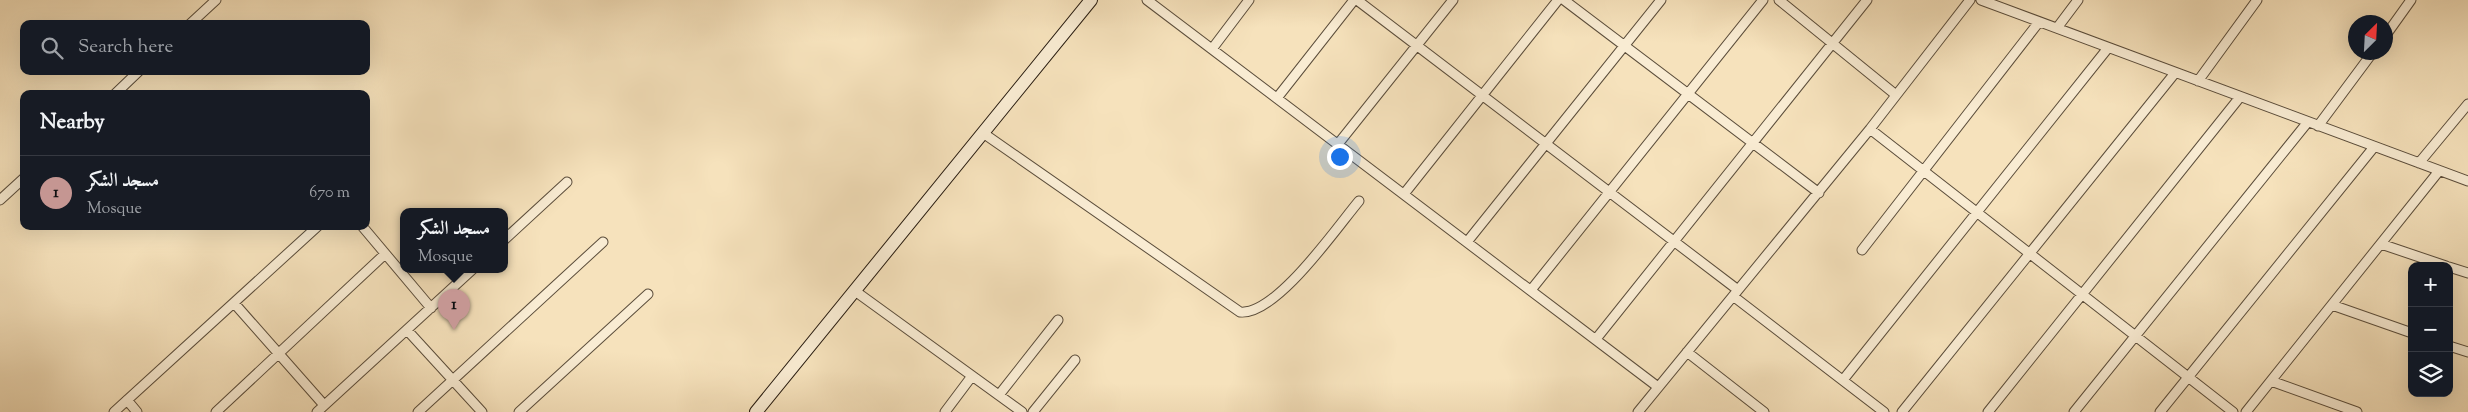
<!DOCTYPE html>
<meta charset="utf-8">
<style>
body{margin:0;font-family:"Sorts Mill Goudy",Amiri,serif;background:#242831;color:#f1f3f6}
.controls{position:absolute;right:15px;bottom:15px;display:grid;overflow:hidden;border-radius:10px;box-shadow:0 5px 20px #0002}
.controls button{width:45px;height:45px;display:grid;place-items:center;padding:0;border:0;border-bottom:1px solid #363941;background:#171b24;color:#f1f3f6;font:25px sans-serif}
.compass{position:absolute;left:2348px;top:15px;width:45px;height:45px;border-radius:50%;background:#171b24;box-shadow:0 5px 20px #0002;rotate:24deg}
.you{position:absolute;left:1339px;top:156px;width:18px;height:18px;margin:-12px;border:4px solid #fff;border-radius:50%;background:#1a73e8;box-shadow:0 0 0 8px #1a73e833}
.badge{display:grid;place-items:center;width:32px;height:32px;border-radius:50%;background:#c59692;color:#111;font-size:16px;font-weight:700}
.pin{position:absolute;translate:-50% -41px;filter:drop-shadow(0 1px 2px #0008)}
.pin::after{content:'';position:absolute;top:26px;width:18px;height:15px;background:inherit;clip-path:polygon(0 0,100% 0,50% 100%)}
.popup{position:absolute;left:400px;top:208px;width:108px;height:65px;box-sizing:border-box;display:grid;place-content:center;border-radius:10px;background:#171b24;filter:drop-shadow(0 1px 4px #0005);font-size:16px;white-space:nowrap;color:#9ea1a6}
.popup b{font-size:19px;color:#f1f3f6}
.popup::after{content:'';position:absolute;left:50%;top:100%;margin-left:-10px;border:10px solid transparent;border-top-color:#171b24}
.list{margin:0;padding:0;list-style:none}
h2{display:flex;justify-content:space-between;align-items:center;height:65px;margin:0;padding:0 20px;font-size:21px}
h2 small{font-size:16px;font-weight:400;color:#9ea1a6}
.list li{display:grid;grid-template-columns:32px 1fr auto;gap:15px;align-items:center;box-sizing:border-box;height:75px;padding:0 20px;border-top:1px solid #363941}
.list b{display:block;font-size:19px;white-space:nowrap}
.list p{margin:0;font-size:16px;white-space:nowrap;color:#9ea1a6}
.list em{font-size:16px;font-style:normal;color:#9ea1a6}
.icon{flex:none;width:28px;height:28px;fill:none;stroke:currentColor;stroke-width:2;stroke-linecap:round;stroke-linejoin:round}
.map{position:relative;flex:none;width:2468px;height:412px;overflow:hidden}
.search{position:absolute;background:#171b24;box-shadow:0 5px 20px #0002;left:20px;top:20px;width:350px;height:55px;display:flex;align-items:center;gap:12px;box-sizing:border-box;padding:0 18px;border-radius:10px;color:#9ea1a6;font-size:19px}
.panel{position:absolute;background:#171b24;box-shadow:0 5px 20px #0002;left:20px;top:90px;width:350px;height:140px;border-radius:10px}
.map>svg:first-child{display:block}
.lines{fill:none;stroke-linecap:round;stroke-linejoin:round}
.street-casing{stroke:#5b4d3b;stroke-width:11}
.secondary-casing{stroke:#271b10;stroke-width:14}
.street{stroke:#f9ecd3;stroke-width:9}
.secondary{stroke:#f9ecd3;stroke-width:12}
</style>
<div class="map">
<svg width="2468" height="412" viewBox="0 0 2468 412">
<rect width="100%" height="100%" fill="#f6e2bc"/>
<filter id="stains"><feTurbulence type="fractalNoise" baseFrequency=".004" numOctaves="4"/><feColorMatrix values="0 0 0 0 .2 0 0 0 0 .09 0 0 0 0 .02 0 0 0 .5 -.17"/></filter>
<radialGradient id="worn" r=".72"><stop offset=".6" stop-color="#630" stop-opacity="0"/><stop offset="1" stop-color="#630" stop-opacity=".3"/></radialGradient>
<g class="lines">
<defs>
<path id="street" d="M1147,0L1658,387
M1357,0L1738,290
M1564,0L1819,193
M1779,0L1896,95
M1981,0L2468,181
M190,24L216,0
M2057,28L2078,0
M2386,35L2411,0
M1212,49L1249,0
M2198,81L2257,0
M115,94L139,71
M1277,98L1354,0
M2318,126L2373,52
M1870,129L2233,412
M983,133L1240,312C1276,316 1337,227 1359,201
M1338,144L1453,0
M2419,163L2468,104
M1404,194L1558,0
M0,200L24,178
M362,226L431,308
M504,240L567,182
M1467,242L1661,0
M2381,244L2446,266
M1862,250L2039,22
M2449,267L2468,273
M1531,290L1763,0
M855,291L1022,412
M1733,296L1884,412
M234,303L324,405
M2332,305L2412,333
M407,330L482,412
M1596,339L1867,0
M2449,346L2468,352
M1687,352L1764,412
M1843,380L2108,48
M2271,381L2357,412
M999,395L1058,320
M127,400L137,412
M114,412L318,226
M216,412L385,254
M317,412L473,269
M418,412L603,242
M519,412L648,294
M945,412L972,376
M1033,412L1075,360
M1638,412L1870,129L1970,0
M1902,412L2175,73
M1988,412L2240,97
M2074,412L2307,123
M2160,412L2374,147
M2246,412L2439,171"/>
<path id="secondary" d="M756,412L1091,0"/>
</defs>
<use href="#street" class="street-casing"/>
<use href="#secondary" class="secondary-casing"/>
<use href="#street" class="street"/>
<use href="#secondary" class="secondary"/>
</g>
<rect width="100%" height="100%" filter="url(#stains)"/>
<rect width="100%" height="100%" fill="url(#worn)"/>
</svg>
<div class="controls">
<button>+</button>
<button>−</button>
<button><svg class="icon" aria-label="layers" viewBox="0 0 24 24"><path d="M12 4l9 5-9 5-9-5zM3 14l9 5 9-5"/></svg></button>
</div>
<svg class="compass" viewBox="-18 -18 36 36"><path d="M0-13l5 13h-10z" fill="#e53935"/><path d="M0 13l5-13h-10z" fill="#9ea1a6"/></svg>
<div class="you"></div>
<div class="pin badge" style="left:454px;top:330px">1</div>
<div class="popup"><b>مسجد الشكر</b>Mosque</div>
<div class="search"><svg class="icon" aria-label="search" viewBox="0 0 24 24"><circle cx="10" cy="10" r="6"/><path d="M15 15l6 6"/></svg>Search here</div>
<section class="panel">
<h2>Nearby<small></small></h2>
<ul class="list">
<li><span class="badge">1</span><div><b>مسجد الشكر</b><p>Mosque</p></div><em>670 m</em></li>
</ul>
</section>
</div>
